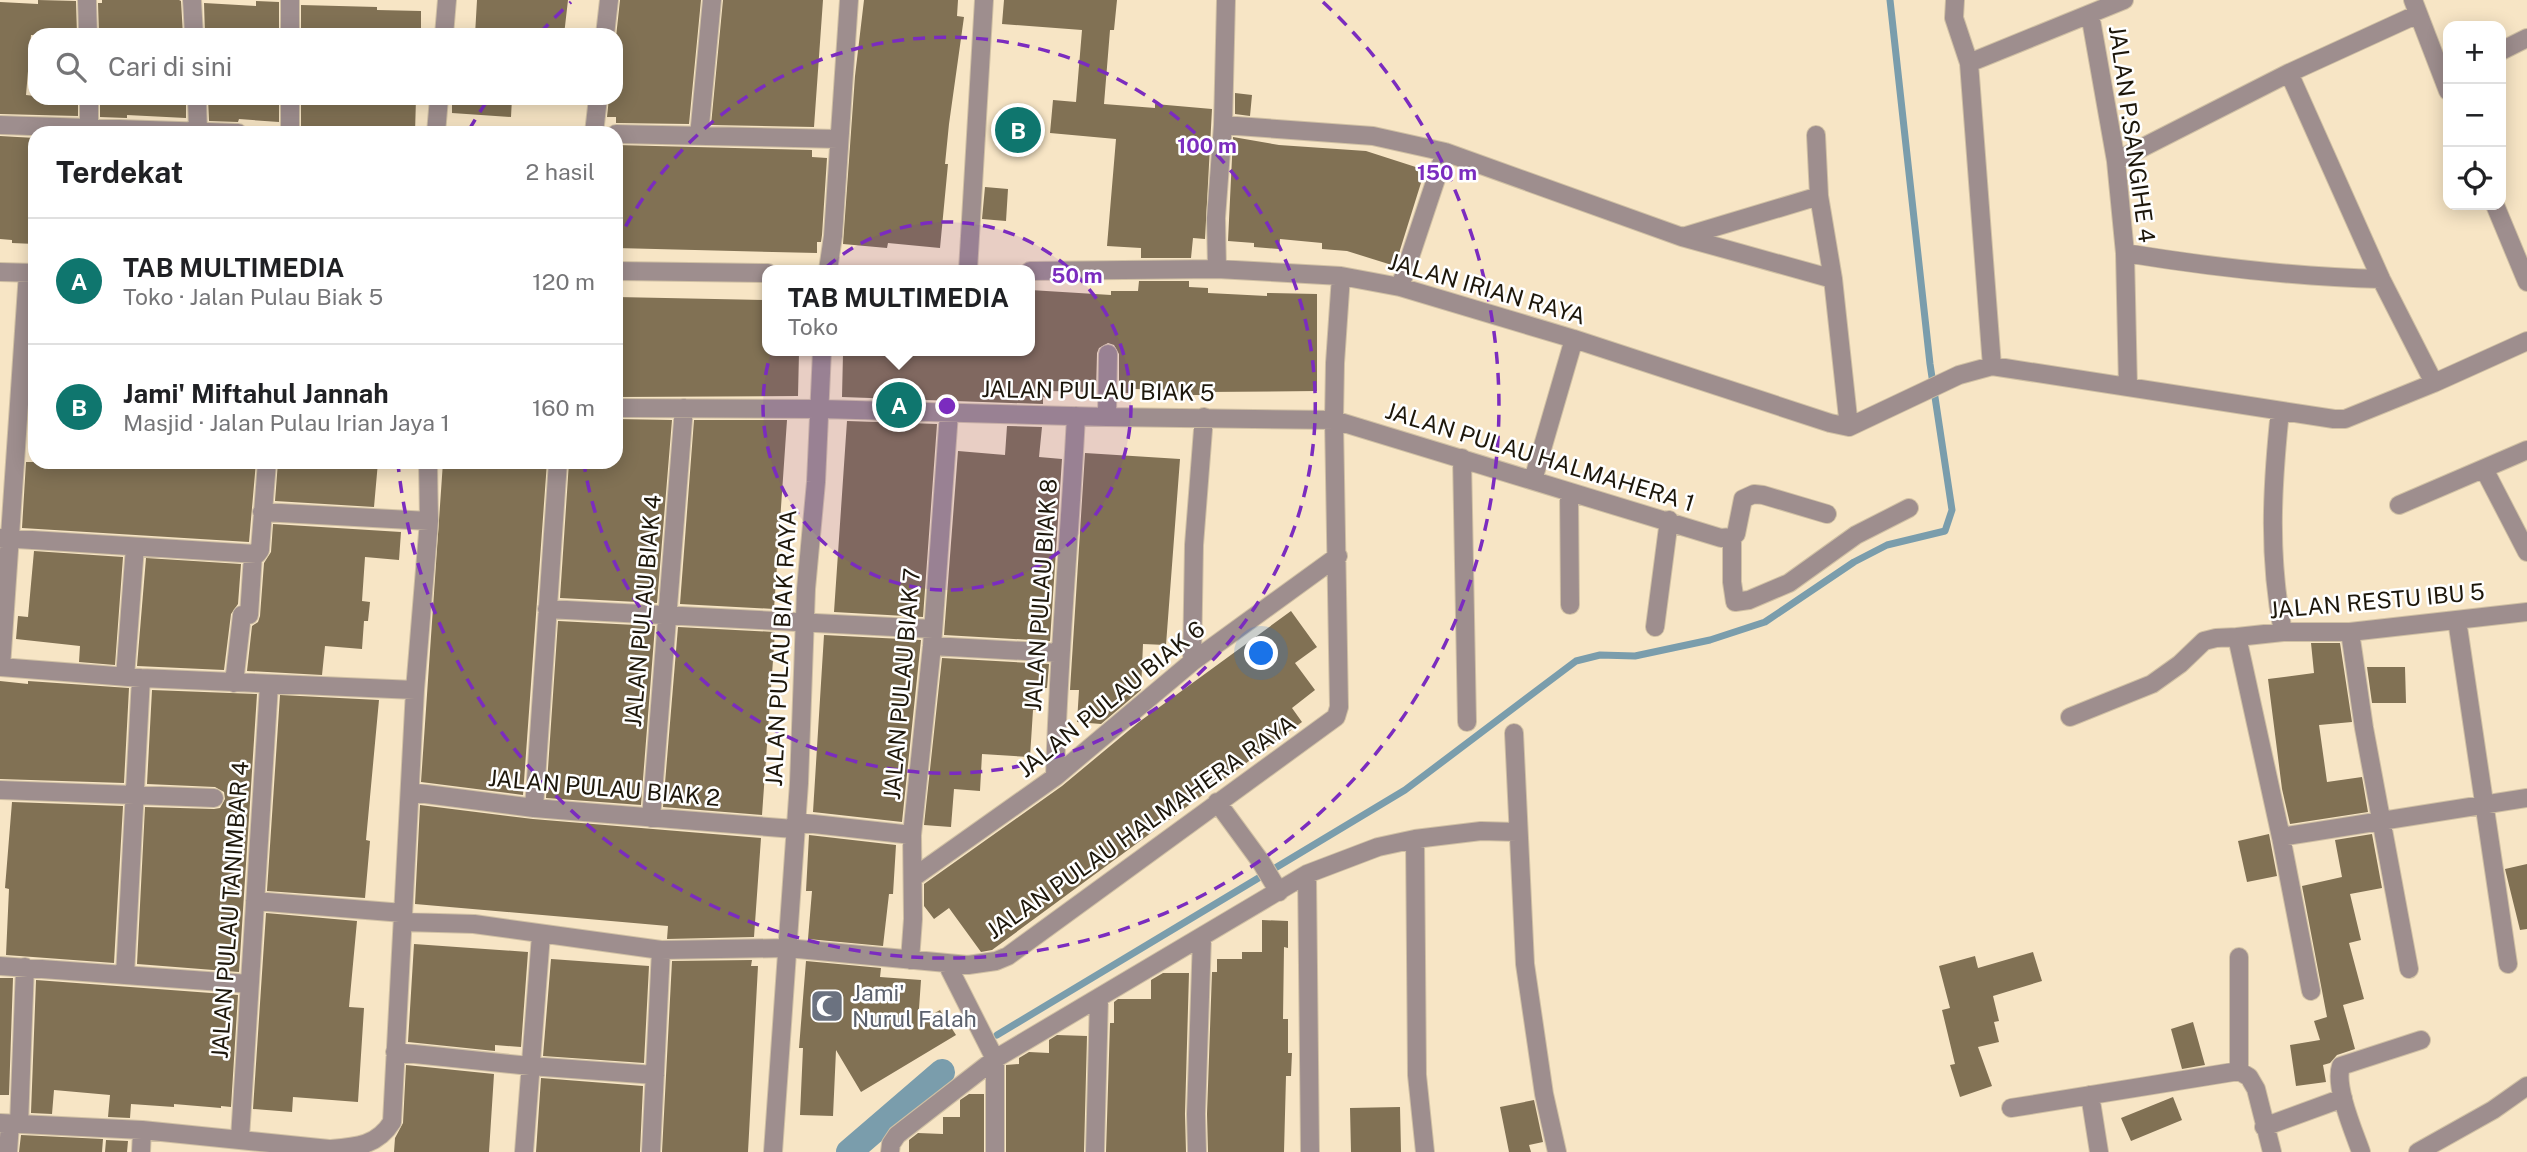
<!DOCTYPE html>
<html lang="id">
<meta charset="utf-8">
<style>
body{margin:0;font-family:"Public Sans",sans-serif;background:#f2f2f2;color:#202124}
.controls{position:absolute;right:21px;top:21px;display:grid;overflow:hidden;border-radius:14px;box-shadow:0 4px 18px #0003}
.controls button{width:63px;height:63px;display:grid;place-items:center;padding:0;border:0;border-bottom:2px solid #e0e0e0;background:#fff;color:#202124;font:35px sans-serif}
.you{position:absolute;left:1262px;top:654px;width:24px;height:24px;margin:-18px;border:5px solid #fff;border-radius:50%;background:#1a73e8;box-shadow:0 0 0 10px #1a73e833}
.badge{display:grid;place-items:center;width:46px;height:46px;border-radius:50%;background:#0f766e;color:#fff;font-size:23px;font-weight:700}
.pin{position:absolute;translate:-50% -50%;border:4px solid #fff;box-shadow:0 2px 7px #0006}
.popup{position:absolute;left:762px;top:265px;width:273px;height:91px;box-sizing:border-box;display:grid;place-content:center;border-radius:14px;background:#fff;filter:drop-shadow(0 2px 5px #0005);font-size:23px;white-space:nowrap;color:#757577}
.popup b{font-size:26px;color:#202124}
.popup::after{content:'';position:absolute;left:50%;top:100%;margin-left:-14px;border:14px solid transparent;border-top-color:#fff}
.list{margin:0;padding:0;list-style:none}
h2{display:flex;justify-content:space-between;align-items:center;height:91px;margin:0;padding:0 28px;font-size:30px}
h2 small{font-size:23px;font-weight:400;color:#757577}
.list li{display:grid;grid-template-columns:46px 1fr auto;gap:21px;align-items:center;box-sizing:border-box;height:126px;padding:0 28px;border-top:2px solid #e0e0e0}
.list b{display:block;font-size:26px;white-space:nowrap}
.list p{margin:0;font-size:23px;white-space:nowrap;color:#757577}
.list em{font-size:23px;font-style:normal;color:#757577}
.icon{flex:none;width:38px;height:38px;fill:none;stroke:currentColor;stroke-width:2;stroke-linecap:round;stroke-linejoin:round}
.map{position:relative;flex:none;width:2527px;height:1152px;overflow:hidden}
.search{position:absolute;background:#fff;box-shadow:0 4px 18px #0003;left:28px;top:28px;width:595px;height:77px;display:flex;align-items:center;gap:18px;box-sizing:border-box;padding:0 24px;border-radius:21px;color:#757577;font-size:26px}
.panel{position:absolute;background:#fff;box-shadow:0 4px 18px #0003;left:28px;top:126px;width:595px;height:343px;border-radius:21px}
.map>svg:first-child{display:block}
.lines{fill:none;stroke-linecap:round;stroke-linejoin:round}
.stream{stroke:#7a9dac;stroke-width:7}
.canal{stroke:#7a9dac;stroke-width:26}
.building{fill:#817154}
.minor-casing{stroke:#d0c0a4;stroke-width:20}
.minor{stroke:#9e8e8e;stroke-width:18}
.ring{fill:none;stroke:#7b2cbf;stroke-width:3.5;stroke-dasharray:12 9}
.labels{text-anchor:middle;stroke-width:5;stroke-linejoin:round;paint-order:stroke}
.street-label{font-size:23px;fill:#1d170b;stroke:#fff}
.worship-label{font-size:23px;fill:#5b616d;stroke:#fff;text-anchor:start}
.centre{fill:#7b2cbf;stroke:#fff;stroke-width:3.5}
.ring-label{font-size:21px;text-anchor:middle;font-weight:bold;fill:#7b2cbf;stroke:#fff;stroke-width:5;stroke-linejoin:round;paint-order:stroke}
</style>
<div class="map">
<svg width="2527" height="1152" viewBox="0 0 2527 1152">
<rect width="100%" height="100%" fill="#f7e5c5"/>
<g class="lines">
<path class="stream" d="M997,1035L1405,790L1576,661L1600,655L1635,656L1710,640L1765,622L1854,562L1887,545L1945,531L1952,510L1930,364L1890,0"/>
<path class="canal" d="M849,1152L942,1072"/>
</g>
<path class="building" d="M38,0L76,1L77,35H31L26,95L35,96V98L78,99V116L0,114V2L38,4Z
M102,0H179L181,1L183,35H99L98,3H102Z
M477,0H568L564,35H475Z
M620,0H701L689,124L616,123V117H607L609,98H616V37Z
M723,0H823L814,127L711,125Z
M864,0H958L957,16L964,17L949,124L945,164H948L940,248L888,243L887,248L843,244L855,76Z
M1004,0H1117L1114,30H1110L1104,104L1155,108V104L1212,109L1205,239L1193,238L1191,258H1141V248L1107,246L1116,139L1050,133L1053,100L1076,102L1082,30L1002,24Z
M256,1L279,2V35H205L204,3L256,6Z
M301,5L377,7V10L421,11V35H350V31L301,30Z
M1235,93L1252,95L1250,116L1235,114Z
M100,98H186V118L127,115V118L100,117Z
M208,98H279V122L239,119L238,122L209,121Z
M301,98H416L415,133H301Z
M452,98H512L511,117L452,113Z
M0,136L35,138V244L12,243V240L0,239Z
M1233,137L1279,145L1366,151L1425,170L1395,266L1347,251L1322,249V243L1280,239L1279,249L1254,247V243L1228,241Z
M616,145L812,150V157L827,158L822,235L821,242H817V253L616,248Z
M985,187L1008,189L1006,221L982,219Z
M1139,281H1189V287L1208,288V293L1267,296V293L1317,294V391L1202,392V395H1174V390L1135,389V393H1119V354L1114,345L1108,343L1099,348L1097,353L1096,392L1048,391V398L1043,397V404L842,397L843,354L928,355V351H1030V290L1111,295V291H1138Z
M616,297L768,300V351L799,352L798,396L616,397Z
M616,419L672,420L657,603L560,598L569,462H616Z
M694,420H787L774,609L680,604Z
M847,421L937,424L923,617L834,612Z
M1007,426L1042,427L1039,457L1062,459L1050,641L944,635L958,451L1005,455Z
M1085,453L1180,459L1166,645L1143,644L1141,690L1101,724L1077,722L1079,690H1070Z
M26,462H256L249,542L22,528Z
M278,462H378L374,507L275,501Z
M443,462H547L523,795L421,782Z
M273,524L401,532L399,560L365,557L362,601L370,602L368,621H364L362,649L325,646L322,675L247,671L252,626L258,622L260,616L264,563L271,552Z
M34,551L123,557L115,665L79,662L80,646L16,639L18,616L28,617Z
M146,558L241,564L238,604L231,614L224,670L137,666Z
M1291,611L1317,647L1295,663L1315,690L1292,708L1302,722L992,950L981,952L949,908L934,919L924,906V884L1062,786L1139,722Z
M558,621L655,626L641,805L546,798Z
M678,627L775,632L762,815L663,807Z
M824,635L921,640L902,822L813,812Z
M2311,643H2340L2352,722L2319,725L2327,782L2362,777L2368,812L2290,824L2282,789L2268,679L2314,673Z
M942,658L1049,664L1047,688H1038L1036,710H1033L1030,757L982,754L980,791L954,789L951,827L924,825Z
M2367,667H2405L2406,703H2372Z
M0,681L28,684V681L129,688L124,783L0,779Z
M152,690L257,694L239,972L137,964L145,807L214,809L220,808L225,799L224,792L215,787L147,784Z
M280,695L379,700L366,840L370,841L365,898L267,891Z
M12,802L123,806L114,963L6,955L9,889L5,888Z
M420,805L533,819L761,838L754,937L667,939L668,926L415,904Z
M2269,834L2277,876L2247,882L2238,841Z
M2372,834L2382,888L2350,894L2361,940L2349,943L2364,999L2343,1005L2355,1049L2337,1055L2330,1063L2323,1065L2326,1082L2296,1086L2290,1045L2320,1040L2314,1021L2327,1017L2302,886L2342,877L2335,840Z
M809,835L896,845L893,894H889L883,946L808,939L812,891H806Z
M2527,864V929L2520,930L2505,869Z
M266,913L357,921L349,1007L364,1008L358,1102L293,1097L292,1112L253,1109Z
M1262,920L1288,921V948L1284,947L1283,1019H1288V1053H1292L1291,1076H1286L1284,1152H1208L1207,1114L1212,972H1217V959H1242V952H1262Z
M414,944L528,952L521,1047L495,1045V1051L408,1042Z
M2033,952L2042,981L1993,996L1999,1021L1994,1022L1999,1042L1978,1047L1992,1086L1960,1097L1950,1065L1955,1064L1942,1010L1950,1008L1939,966L1975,956L1978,968Z
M551,959L649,966L644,1063L543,1056Z
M752,960L751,966H758L748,1152H662L672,961Z
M806,961L881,968L880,977L921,980L918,1023L940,1010L956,1035L861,1092L836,1050L833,1116L800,1115L803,1048H799Z
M1163,973H1189L1185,1114L1186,1152H1106L1110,1023H1114V1002L1118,999H1151V980Z
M0,978H13L9,1095H0Z
M36,980L238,995L231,1107L221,1106V1108L174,1104V1107L131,1104L130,1118L108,1117L110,1095L54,1090L52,1114L31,1113Z
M2193,1022L2205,1065L2182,1069L2171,1029Z
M1057,1035L1087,1036L1084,1152H1006V1065L1019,1064V1058L1029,1052L1049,1053V1040Z
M406,1065L494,1074L489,1152H394L395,1138L403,1123Z
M541,1078L643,1086L640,1152H536Z
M969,1094H984V1152H909V1140L918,1133L943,1134V1117H960V1100Z
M2173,1097L2182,1120L2131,1141L2121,1118Z
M1534,1100L1543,1142L1529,1145L1531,1152H1509L1500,1107Z
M1400,1107L1401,1152H1351L1350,1108Z
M21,1135L103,1139L102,1152H19Z
M106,1140L128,1141L127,1152H105Z"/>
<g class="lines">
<defs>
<path id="minor" d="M87,0L88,35
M192,0L194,35
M1955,0L1954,18L1969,63L1992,366
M2413,0L2448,91
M2090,14L2116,161L2125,253L2128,387
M290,35V0
M444,35L447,0
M605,35L609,0
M2501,51L2527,38
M1969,63L2124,0
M2289,73L2381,279L2434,383
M89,98V128
M197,98L198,131
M0,125L238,133
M1223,125L1373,136L1445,152L1682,237L1833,279
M290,133V98
M436,133L439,98
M594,133L598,98
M616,134L838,139
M1816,135L1819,196L1833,279L1849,427
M699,136L712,0
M2116,161L2289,73L2418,14
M2495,205L2527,282
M1682,237L1819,196
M2125,253C2211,267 2294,277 2381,279
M1217,269L1216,218L1223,125L1226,0
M828,270L833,236L849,0
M968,270L984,0
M616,271L768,273
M1030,271L1217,269L1341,276L1400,287L1574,339L1830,423L1849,427L1959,375L1992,366L2334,419H2345L2434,383L2527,341
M0,272L35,273
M1400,287L1445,152
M616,408L820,409L1107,417L1334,420L1721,538L1732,537
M2280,411C2272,487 2268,556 2283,632
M1107,417L1108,354
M1462,458L1467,722
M2484,469L2527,552
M1533,480L1574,339
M1569,492L1570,605
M2399,505L2527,450
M262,512L429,521
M1827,514L1763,495L1754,494L1743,499L1736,534L1732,537V582L1735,602L1749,600L1789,583L1856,535L1909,508
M0,538L257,554L260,550L267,462
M547,609L933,629
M2457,620L2508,964
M1655,627L1669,520
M2350,632L2364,728L2409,969
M932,646L1060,653
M1192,662L1194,545L1204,417
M0,667L141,678L415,690
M1,667L28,273
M125,677L135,547
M234,683L242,615H249L253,555
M2070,717L2152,684L2180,664L2204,641L2216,638L2237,637
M1514,733L1525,964L1544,1094L1557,1152
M1055,777C1058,657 1070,537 1076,416
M0,790L214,798
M410,792L534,808L794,829
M1217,802L1261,862L1279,892
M534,808L558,462
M651,818L684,408
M796,822L912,835
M2281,837L2527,798
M1415,839L1481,831L1517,832
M1307,874L1310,1152
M914,877L1055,777L1192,662L1338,556
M255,901L403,913
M403,922L474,924L661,950L787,948L968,965L996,961L1008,956L1336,717L1339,707L1334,420L1335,363L1341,276
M2239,957V1071
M910,960L913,919L912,835L932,646L949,413
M947,964L995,1059
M0,966L249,984
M125,975L141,678
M2311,991L2281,837L2237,637L2283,632H2350L2527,612
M395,1052L530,1066L655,1075
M995,1059V1152
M2090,1095L2099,1152
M2011,1108L2239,1071L2249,1077L2256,1089L2272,1152
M0,1123L142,1130L329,1149C356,1147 377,1146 392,1122L415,690L429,521L428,462
M19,1124L25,967
M2264,1127L2343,1098
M240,1138L269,685
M8,1152L10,1124
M141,1152L142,1130
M524,1152L541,935
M651,1152L661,950
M773,1152L799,783L806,589L816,482L822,351
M890,1152L891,1144L897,1135L995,1059L1307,874L1378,847L1415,839L1417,1075L1425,1152
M1095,1152L1099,998
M1197,1152L1196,1114L1202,938
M2361,1152C2354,1132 2334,1086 2341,1066L2421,1040
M2418,1152L2493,1110L2527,1086"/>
</defs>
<use href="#minor" class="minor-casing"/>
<use href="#minor" class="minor"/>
</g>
<circle cx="947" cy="406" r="184" fill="#7b2cbf" fill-opacity=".12"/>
<g class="ring">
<circle cx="947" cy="406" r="184"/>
<path d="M616 245A368 368 0 1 1 584 464"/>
<path d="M469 130A552 552 0 0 1 487 101M540 33A552 552 0 0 1 571 2M1323 2A552 552 0 1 1 398 464"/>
</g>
<defs>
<symbol id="mosque-square" viewBox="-11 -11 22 22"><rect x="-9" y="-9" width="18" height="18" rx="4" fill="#6b7280" stroke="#fff"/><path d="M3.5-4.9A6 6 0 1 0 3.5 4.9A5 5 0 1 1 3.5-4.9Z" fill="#fff"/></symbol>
</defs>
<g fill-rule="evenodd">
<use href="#mosque-square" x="808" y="987" width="38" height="38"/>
</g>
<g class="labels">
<g class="street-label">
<text transform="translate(2132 134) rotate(82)" y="8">JALAN P.SANGIHE 4</text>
<text transform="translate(1487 289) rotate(16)" y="8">JALAN IRIAN RAYA</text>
<text transform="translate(1098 391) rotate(1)" y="8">JALAN PULAU BIAK 5</text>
<text transform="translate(1540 457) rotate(17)" y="8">JALAN PULAU HALMAHERA 1</text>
<text transform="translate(1041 595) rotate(-86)" y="8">JALAN PULAU BIAK 8</text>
<text transform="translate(2377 601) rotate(-5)" y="8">JALAN RESTU IBU 5</text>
<text transform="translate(643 611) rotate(-85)" y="8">JALAN PULAU BIAK 4</text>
<text transform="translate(781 648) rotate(-87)" y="8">JALAN PULAU BIAK RAYA</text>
<text transform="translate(902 684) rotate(-85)" y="8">JALAN PULAU BIAK 7</text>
<text transform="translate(1111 699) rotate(-39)" y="8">JALAN PULAU BIAK 6</text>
<text transform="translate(604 788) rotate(5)" y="8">JALAN PULAU BIAK 2</text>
<text transform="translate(1141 827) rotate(-35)" y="8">JALAN PULAU HALMAHERA RAYA</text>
<text transform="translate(230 910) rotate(-86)" y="8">JALAN PULAU TANIMBAR 4</text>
</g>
<g class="worship-label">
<text x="852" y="1001">Jami'<tspan x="852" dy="26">Nurul Falah</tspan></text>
</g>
</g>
<circle cx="947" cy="406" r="10" class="centre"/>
<g class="ring-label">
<text x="1207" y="153">100 m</text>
<text x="1447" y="180">150 m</text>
<text x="1077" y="283">50 m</text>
</g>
</svg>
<div class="controls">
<button>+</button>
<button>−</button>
<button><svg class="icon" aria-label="locate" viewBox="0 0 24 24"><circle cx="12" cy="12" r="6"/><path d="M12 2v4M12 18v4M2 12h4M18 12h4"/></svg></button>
</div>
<div class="you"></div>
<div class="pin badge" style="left:899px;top:405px">A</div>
<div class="popup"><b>TAB MULTIMEDIA</b>Toko</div>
<div class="pin badge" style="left:1018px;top:130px">B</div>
<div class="search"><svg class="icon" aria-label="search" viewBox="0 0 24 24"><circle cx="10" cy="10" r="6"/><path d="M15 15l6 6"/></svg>Cari di sini</div>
<section class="panel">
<h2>Terdekat<small>2 hasil</small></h2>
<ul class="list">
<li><span class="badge">A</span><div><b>TAB MULTIMEDIA</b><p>Toko · Jalan Pulau Biak 5</p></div><em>120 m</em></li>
<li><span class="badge">B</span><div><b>Jami' Miftahul Jannah</b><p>Masjid · Jalan Pulau Irian Jaya 1</p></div><em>160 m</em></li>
</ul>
</section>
</div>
